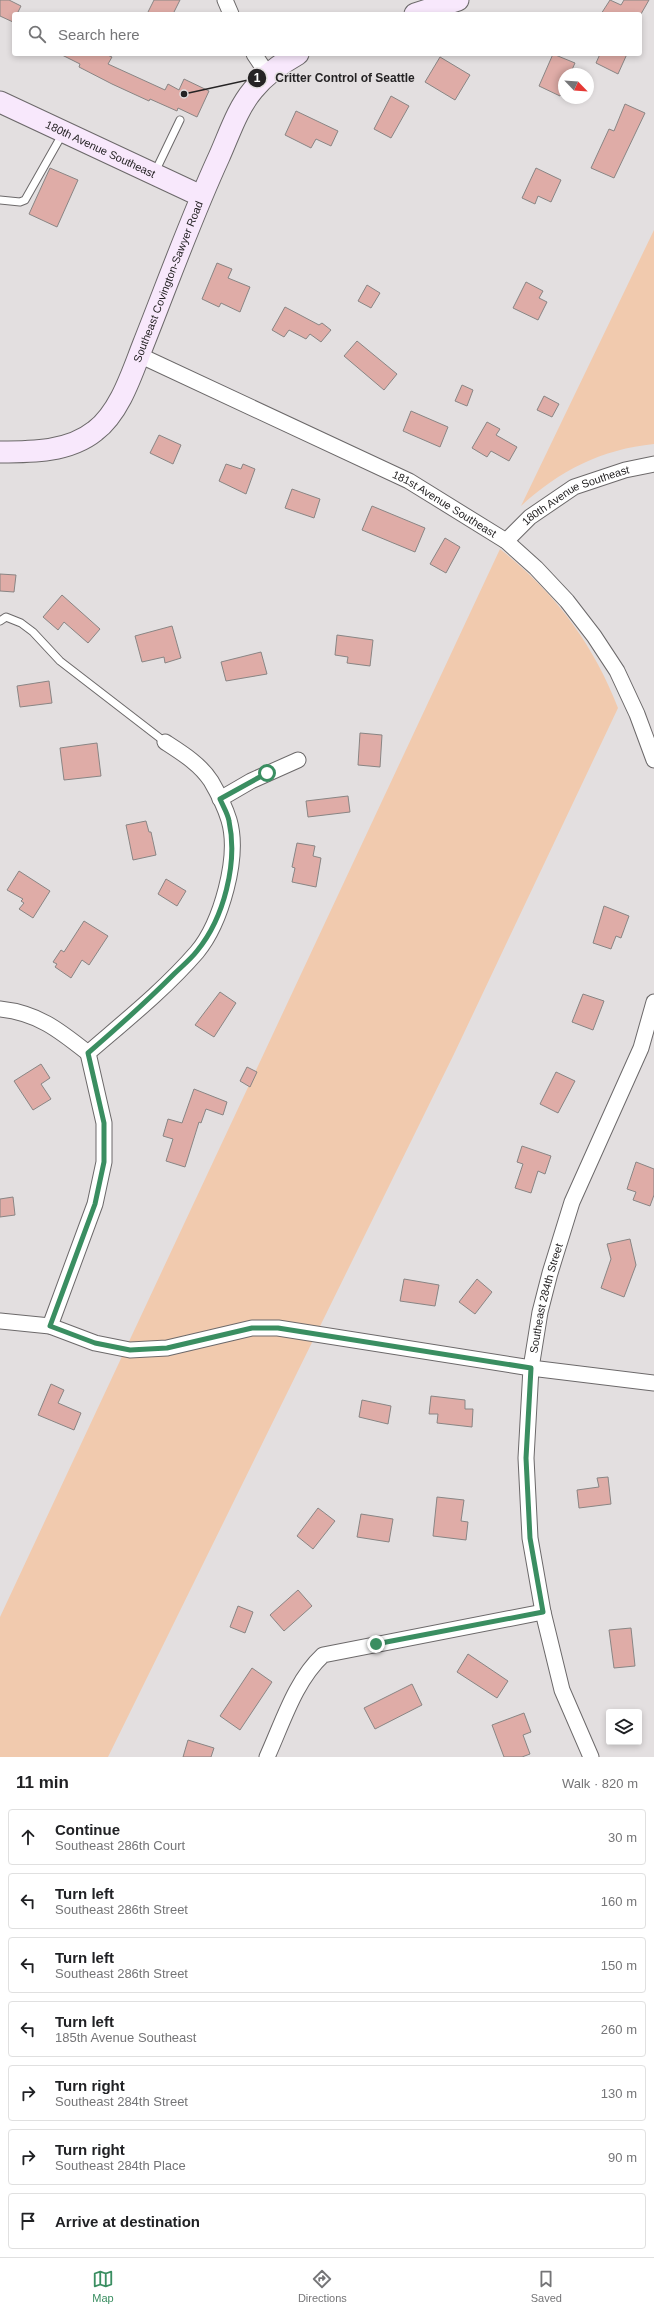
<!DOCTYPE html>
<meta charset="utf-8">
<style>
body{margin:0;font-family:Helvetica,sans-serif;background:#f6f6f6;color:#202124}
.controls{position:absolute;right:12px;bottom:12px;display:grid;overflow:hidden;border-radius:4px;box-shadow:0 2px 6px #0003}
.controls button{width:36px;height:36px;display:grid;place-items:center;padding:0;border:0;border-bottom:1px solid #e0e0e0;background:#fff;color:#202124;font:20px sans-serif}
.compass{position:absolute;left:558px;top:68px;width:36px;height:36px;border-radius:50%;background:#fff;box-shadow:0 2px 6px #0003;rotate:115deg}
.stop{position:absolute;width:12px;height:12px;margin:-9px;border:3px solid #3a8e61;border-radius:50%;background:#fff}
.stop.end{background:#3a8e61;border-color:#fff;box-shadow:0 1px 4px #0008}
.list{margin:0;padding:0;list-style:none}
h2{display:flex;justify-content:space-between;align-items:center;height:52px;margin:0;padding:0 16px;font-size:17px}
h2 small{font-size:13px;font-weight:400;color:#757577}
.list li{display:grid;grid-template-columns:26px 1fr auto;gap:12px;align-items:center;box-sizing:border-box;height:56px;margin:0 8px 8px;padding:0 8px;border:1px solid #e0e0e0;border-radius:4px}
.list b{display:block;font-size:15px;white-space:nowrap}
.list p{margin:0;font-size:13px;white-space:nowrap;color:#757577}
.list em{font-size:13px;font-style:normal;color:#757577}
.icon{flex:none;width:22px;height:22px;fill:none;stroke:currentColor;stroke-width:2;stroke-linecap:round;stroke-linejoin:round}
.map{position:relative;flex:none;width:654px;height:1757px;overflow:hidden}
.search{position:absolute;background:#fff;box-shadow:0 2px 6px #0003;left:12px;right:12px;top:12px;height:44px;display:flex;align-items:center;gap:10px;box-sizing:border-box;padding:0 14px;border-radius:4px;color:#757577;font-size:15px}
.sheet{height:500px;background:#fff}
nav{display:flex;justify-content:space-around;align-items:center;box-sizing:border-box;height:56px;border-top:1px solid #e0e0e0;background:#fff;font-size:11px;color:#757577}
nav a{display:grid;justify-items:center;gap:2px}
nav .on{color:#3a8e61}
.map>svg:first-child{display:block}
.green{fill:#f1caae}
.building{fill:#dfaca7;stroke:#898584}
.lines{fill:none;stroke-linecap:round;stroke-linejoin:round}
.lane-casing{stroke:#6c696a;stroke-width:9}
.street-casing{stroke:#6c696a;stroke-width:17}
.secondary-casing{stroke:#6c696a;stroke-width:23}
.lane{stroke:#fff;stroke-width:7}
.street{stroke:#fff;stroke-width:15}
.secondary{stroke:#f8e8fc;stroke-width:21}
.route{stroke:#3a8e61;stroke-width:5}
.labels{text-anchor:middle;stroke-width:3;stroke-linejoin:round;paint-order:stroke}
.street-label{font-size:11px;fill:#252324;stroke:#e3dfe0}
.leader{fill:none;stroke:#252324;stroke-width:1.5}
.callout-dot{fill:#252324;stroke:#e3dfe0;stroke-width:1.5}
.mark-label{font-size:12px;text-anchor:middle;font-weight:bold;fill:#fff}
.callout-label{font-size:12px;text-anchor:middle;font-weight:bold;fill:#252324;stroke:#e3dfe0;stroke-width:3;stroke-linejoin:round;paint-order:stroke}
</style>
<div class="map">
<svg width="654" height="1757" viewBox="0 0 654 1757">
<rect width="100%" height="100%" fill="#e3dfe0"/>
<path class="green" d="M654,230V444C602,449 559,471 521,506Z
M500,549C554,592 593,643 618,708L454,1054L108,1757H0V1617Z"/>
<path class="building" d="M0,0H9L21,6L17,14H14L13,22L0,16Z
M154,0H180L173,14H147Z
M610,0L621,5L624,0H649L641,14H601Z
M60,54H105L112,57L108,64L165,90L168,84L179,90L184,79L209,91L197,117L178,108L177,111L150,99L149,101L112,84L79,67L80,64Z
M553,54L575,63L570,74H564V87L560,96L539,86Z
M600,54H627L618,74L596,63Z
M440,57L470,75L455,100L425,82Z
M391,96L409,106L391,138L374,129Z
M625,104L645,113L614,178L591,168L609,129L614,131Z
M296,111L338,131L331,146L316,139L311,148L285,135Z
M50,168L78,180L57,227L29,214Z
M536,168L561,180L551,202L538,196L535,204L522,198Z
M217,263L232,269L228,278L250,287L240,312L221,303L219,307L202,299Z
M526,282L543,291L539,298L547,302L538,320L513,308Z
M367,285L380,293L371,308L358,301Z
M285,307L319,325L322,323L331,330L321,342L310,334L306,339L289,330L284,337L272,330Z
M357,341L397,374L384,390L344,356Z
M462,385L473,390L467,406L455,401Z
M544,396L559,404L552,417L537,410Z
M411,411L448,427L440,447L403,431Z
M487,422L500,429L496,435L517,447L509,461L491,451L487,457L472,448Z
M159,435L181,445L173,464L150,453Z
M226,464L241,469L243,464L255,469L246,494L219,481Z
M292,489L320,499L314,518L285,508Z
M372,506L425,528L415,552L362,530Z
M445,538L460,547L446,573L430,564Z
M0,574L16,575L14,592L0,591Z
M62,595L100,629L88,643L64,622L58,630L43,617Z
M172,626L181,658L165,663L164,657L142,662L135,636Z
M337,635L373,640L370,666L347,663L348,657L335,655Z
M261,652L267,674L226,681L221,662Z
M49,681L52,703L20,707L17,686Z
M360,733L382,735L380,767L358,765Z
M97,743L101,776L64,780L60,748Z
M348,796L350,812L308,817L306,801Z
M146,821L149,832H151L156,855L133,860L126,825Z
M297,843L315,846L313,856L321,858L316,887L292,882L295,868L292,867Z
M19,871L50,891L33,918L19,909L24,903L21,901L23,899L7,890Z
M166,879L186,891L177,906L158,894Z
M604,906L629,916L621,938L616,936L611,949L593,943Z
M84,921L108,936L89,965L82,960L71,978L55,967L57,964L53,962L61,950L64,952Z
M220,992L236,1003L214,1037L195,1025Z
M583,994L604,1001L593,1030L572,1022Z
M41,1064L50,1078L41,1084L51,1099L33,1110L14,1081Z
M247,1067L257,1072L250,1087L240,1081Z
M556,1072L575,1081L558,1113L540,1104Z
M194,1089L227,1102L223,1115L206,1109L201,1123L199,1122L185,1167L166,1161L173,1139L163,1136L168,1119L182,1123Z
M522,1146L551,1156L545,1174L538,1171L531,1193L515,1188L523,1164L517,1162Z
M636,1162L654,1169V1195L650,1206L633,1200L636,1192L627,1189Z
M13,1197L15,1215L0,1217V1199Z
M630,1239L636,1265L624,1297L601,1288L611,1259L607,1244Z
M404,1279L439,1285L435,1306L400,1301Z
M477,1279L492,1292L475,1314L459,1302Z
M51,1384L64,1390L58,1403L81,1413L74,1430L38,1415Z
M431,1396L465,1400V1409H473L472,1427L437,1423L438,1414H429Z
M362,1400L391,1406L388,1424L359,1417Z
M608,1477L611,1504L579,1508L577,1490L599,1487L597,1478Z
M437,1497L464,1500L461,1521L468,1522L466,1540L433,1536Z
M318,1508L335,1521L313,1549L297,1536Z
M361,1514L393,1519L389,1542L357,1537Z
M298,1590L312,1606L284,1631L270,1615Z
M238,1606L253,1612L245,1633L230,1627Z
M631,1628L635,1666L614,1668L609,1630Z
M468,1654L508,1681L497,1698L457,1672Z
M252,1668L272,1682L240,1730L220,1716Z
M412,1684L422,1705L375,1729L364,1708Z
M524,1713L531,1732L523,1735L530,1754L522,1757H504L492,1725Z
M188,1740L214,1748L211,1757H183Z"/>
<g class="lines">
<defs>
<path id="lane" d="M155,172L180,120
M0,200L20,202L25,200L63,133
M0,621L6,617L21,623L33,632L60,661L165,742"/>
<g id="street">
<path d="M225,0L231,14"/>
<path d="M254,54L268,75"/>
<path id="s1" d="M139,355L409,481L506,541L536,568L567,601L594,636L617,671L637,714L654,760"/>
<path id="s2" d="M506,541L530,517L574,487L625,470L654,464"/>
<path d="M220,799L251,781L298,760"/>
<path d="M0,1009C38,1013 59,1030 88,1053"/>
<path d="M0,1321L50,1326L95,1343L130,1350L167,1348L252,1328H278L531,1368L654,1383"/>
<path d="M50,1326L95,1204L104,1162V1123L88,1053C125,1021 165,989 197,952C221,923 240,857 229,820C225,807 218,793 211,781C200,764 182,753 165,742"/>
<path d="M267,1757C283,1722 295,1681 323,1655L543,1612"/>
<path id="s3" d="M591,1757L562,1690L543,1612L530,1538L526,1458L531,1368L540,1312L550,1273L572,1202L641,1048L654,1002"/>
</g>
<g id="secondary">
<path d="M415,14L458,0"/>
<path id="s4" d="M0,102L201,196"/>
<path id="s5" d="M0,452C32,452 69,452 95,431C120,412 132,373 143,345C168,282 191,218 219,157C229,135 237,109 253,90C265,75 282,63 298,54"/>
</g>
</defs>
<use href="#lane" class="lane-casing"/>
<use href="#street" class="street-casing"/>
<use href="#secondary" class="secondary-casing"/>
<use href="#lane" class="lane"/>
<use href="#street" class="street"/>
<use href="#secondary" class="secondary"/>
</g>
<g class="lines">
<path class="route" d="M267,773L220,799C223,806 228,814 229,821C238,863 224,918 197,951C190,960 181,967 173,975C146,1002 117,1028 88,1053L104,1123V1162L95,1204L50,1326L95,1343L130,1350L167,1348L252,1328H278L531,1368L526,1458L530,1538L543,1612L376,1644"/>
</g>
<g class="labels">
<g class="street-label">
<text dy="4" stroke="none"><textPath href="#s4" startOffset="111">180th Avenue Southeast</textPath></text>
<text dy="4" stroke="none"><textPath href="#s5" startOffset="267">Southeast Covington-Sawyer Road</textPath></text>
<text dy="4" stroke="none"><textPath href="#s2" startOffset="85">180th Avenue Southeast</textPath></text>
<text dy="4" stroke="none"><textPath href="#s1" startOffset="340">181st Avenue Southeast</textPath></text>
<text dy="4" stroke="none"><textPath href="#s3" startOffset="470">Southeast 284th Street</textPath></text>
</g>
</g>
<path class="leader" d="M184 94L257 78"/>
<g class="callout-dot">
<circle cx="184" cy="94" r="4"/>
<circle cx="257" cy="78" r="10"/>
</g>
<g class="mark-label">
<text x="257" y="82">1</text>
</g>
<g class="callout-label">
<text x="345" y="82">Critter Control of Seattle</text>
</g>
</svg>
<div class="controls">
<button><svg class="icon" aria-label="layers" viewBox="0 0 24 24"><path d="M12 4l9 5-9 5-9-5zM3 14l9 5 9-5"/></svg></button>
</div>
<svg class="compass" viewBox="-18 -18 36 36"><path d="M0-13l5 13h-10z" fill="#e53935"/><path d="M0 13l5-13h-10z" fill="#757577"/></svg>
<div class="stop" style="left:267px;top:773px"></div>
<div class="stop end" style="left:376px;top:1644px"></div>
<div class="search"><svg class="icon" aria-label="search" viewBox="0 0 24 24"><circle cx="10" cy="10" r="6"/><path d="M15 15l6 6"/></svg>Search here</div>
</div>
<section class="sheet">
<h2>11 min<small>Walk · 820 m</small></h2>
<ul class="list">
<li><svg class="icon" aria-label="ahead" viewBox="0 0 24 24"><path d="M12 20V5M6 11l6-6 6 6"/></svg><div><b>Continue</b><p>Southeast 286th Court</p></div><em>30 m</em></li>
<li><svg class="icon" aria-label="left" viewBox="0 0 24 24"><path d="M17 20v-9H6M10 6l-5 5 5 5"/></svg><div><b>Turn left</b><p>Southeast 286th Street</p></div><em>160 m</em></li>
<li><svg class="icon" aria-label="left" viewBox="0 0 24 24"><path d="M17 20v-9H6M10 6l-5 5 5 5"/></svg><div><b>Turn left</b><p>Southeast 286th Street</p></div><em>150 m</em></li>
<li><svg class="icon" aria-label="left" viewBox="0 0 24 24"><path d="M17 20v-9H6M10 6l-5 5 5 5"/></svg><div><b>Turn left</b><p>185th Avenue Southeast</p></div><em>260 m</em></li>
<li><svg class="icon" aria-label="right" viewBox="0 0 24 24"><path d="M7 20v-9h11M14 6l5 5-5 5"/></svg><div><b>Turn right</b><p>Southeast 284th Street</p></div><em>130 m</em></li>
<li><svg class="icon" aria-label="right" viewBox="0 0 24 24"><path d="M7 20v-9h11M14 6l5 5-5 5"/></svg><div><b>Turn right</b><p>Southeast 284th Place</p></div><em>90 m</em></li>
<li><svg class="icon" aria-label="arrive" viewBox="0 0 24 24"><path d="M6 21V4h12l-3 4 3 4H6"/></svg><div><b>Arrive at destination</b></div></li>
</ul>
</section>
<nav>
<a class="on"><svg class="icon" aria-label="map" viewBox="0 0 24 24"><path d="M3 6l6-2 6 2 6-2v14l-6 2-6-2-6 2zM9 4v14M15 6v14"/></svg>Map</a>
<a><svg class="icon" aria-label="directions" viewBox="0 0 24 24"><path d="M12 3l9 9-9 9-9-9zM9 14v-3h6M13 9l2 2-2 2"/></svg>Directions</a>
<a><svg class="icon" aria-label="saved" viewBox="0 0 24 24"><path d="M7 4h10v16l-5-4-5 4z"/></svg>Saved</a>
</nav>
